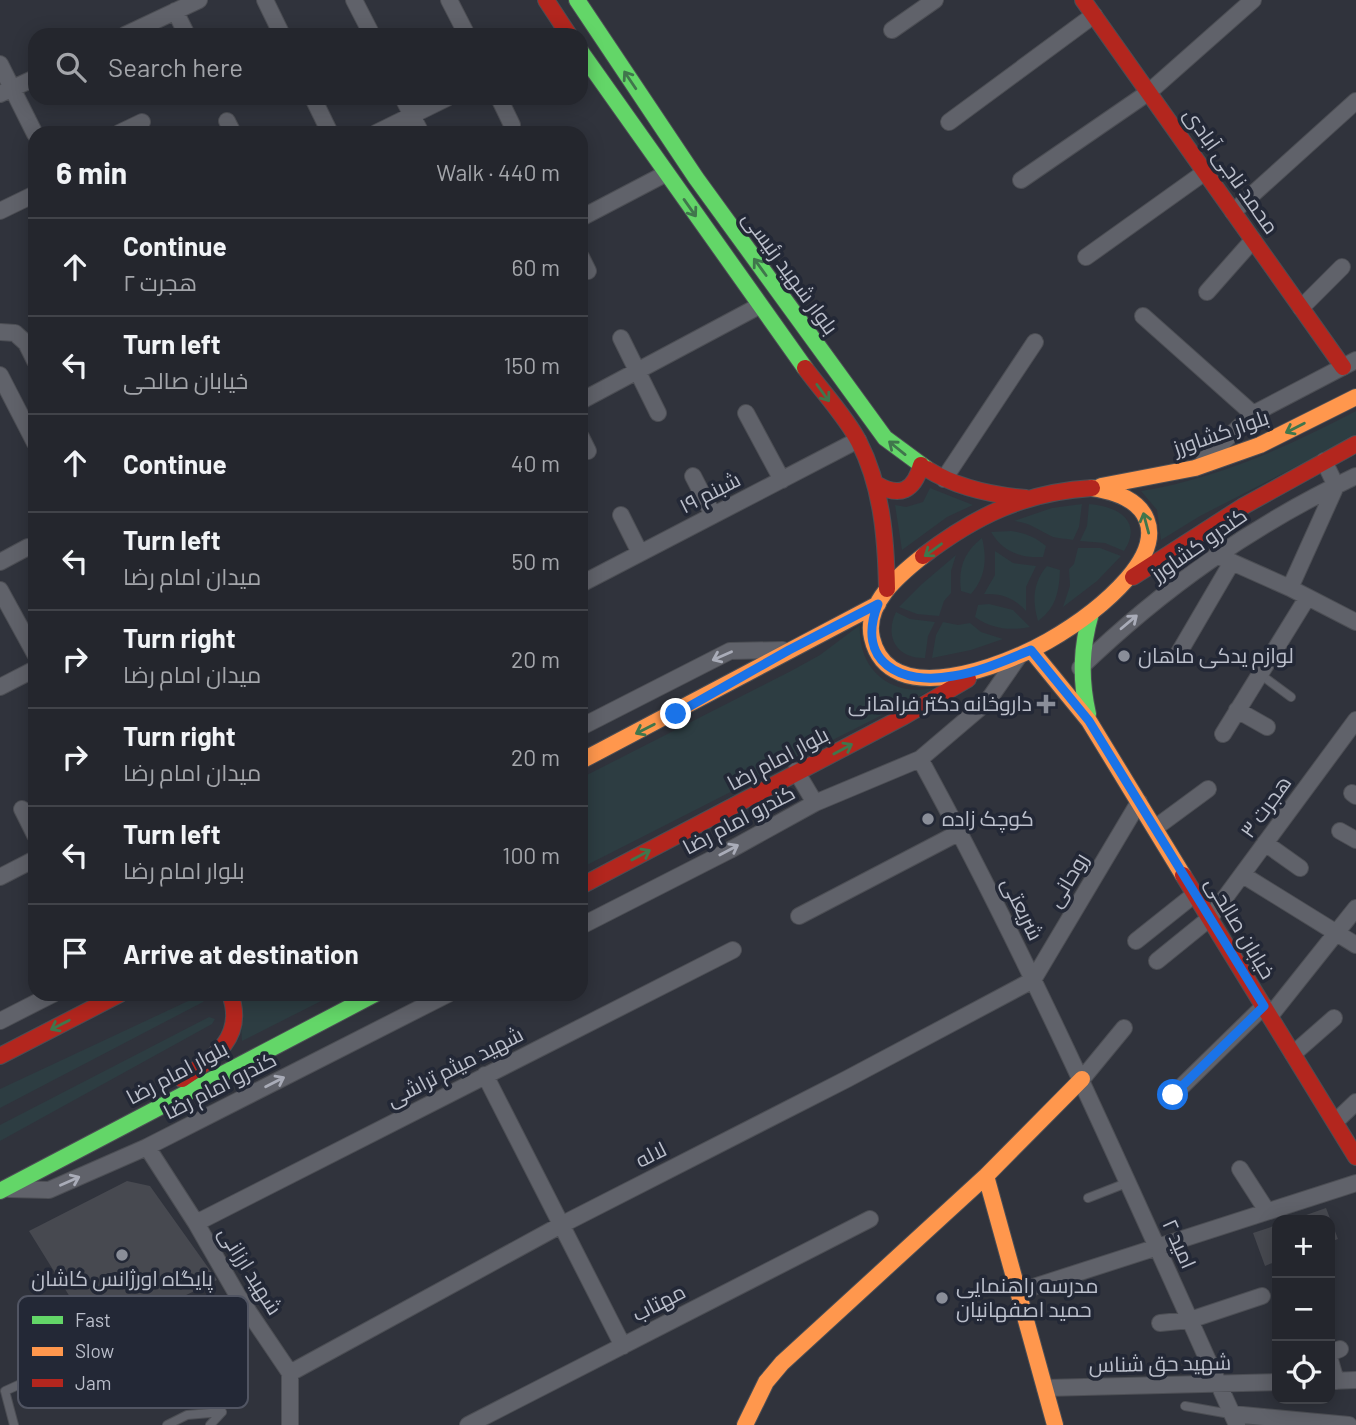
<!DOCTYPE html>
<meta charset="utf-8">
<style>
body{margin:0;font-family:Barlow,Cairo,sans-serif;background:#2c2e35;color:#f1f3f6}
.controls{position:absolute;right:21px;bottom:21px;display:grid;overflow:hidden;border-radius:14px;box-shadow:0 4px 18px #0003}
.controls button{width:63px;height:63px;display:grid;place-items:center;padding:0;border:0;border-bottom:2px solid #414349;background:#24262d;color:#f1f3f6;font:35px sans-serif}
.stop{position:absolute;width:21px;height:21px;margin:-16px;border:5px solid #1a73e8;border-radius:50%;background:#fff}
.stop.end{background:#1a73e8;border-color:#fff;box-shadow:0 2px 7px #0008}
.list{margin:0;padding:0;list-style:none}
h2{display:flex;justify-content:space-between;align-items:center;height:91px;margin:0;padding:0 28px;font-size:30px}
h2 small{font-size:23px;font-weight:400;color:#a3a5aa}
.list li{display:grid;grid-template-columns:46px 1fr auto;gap:21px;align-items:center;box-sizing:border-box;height:98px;padding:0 28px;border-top:2px solid #414349}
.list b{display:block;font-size:26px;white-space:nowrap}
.list p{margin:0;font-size:23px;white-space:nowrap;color:#a3a5aa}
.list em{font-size:23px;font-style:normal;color:#a3a5aa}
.icon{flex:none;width:38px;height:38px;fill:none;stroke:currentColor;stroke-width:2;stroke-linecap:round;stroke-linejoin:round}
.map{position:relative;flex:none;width:1356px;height:1425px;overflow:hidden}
.search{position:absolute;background:#24262d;box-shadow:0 4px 18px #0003;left:28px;top:28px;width:560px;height:77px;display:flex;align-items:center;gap:18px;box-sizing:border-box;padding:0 24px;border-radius:21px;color:#a3a5aa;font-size:26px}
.panel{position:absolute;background:#24262d;box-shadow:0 4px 18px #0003;left:28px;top:126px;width:560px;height:875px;border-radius:21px}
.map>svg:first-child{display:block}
.green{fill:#2d3d42}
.building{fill:#474950}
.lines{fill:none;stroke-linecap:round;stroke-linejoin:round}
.lane-casing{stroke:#4c4e54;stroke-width:10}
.street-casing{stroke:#4c4e54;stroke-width:18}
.fast-casing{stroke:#4c4e54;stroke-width:18}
.slow-casing{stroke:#4c4e54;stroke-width:18}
.jam-casing{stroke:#4c4e54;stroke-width:18}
.lane{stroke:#60626a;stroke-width:8}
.street{stroke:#60626a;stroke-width:16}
.fast{stroke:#63d668;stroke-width:16}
.slow{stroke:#ff974d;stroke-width:16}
.jam{stroke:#b3261e;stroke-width:16}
.oneway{stroke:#40764c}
.oneway2{stroke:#a9acb8}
.route{stroke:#1a73e8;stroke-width:9}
.poi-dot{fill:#8a8e99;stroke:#232836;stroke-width:2.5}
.labels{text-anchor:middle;stroke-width:7;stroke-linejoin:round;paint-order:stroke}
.street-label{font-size:21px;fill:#bbbfcb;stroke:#232836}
.poi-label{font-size:21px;fill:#bbbfcb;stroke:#232836;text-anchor:start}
.key{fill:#232836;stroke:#515563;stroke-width:2}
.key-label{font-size:19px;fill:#bbbfcb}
</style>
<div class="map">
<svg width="1356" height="1425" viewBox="0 0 1356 1425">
<rect width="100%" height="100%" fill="#30333c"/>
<path class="green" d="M1356,411V436L1200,516L1161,540L1157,510L1141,491C1219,478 1287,447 1356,411Z
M930,488L973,505L947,517L902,550L895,505L906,507L923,502Z
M1082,504L1079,527L1073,540C1066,538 1057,539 1051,536C1037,529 1030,523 1014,521L1052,508Z
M1089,504C1116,506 1144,520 1124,551L1105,543L1080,541L1087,526Z
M1011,531C1025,533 1035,537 1046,546L1043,557C1020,558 1003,552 991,532Z
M982,538C987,558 986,577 971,594L961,591C958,568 964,552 982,538Z
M1078,548H1100L1121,556L1097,581L1063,607L1070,586L1069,569L1074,564Z
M995,551L1013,563L1036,566L1026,587V611C1014,598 1002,593 984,594L995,575Z
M956,555L951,571V593L944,601L939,616L917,614L899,607L922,584Z
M1047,566L1060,570C1059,592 1056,608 1038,621C1032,601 1033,582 1047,566Z
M989,604L1013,610L1030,627C1010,631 992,629 975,617L978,605Z
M896,612L910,619L935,622L928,636L925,658C897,659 884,637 896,612Z
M943,622L958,625L970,623L981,632L1003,639L971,650L932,658L936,635Z
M860,625C857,671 894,699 937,687L581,868V778L791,671L820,655Z
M239,994H335L242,1041Z
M201,995L207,997L203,1002L0,1108V1089Z
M209,1017L215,1019L212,1024L0,1141V1125Z"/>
<path class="building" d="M127,1181L150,1186L217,1280L96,1339L29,1231Z
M1326,1208L1338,1239L1330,1242V1220H1292Z
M1277,1225V1261L1265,1266L1253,1233Z"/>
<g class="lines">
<defs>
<path id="lane" d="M1260,674L1291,697
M1088,1198L1129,1182
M1185,1406L1230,1414
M14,1425L5,1391L171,1316L222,1412L210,1425
M167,1425L187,1415L222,1412"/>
<path id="street" d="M265,0L282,35
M354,0L372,35
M449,0L467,35
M175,11L187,35
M892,30L935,0
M125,35L199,0
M0,64L35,134
M0,94L35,78
M313,98L330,133
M403,98L421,133
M499,98L512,125
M227,121L233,133
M949,122L1094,15
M119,133L142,122
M376,133L447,98
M1021,180L1149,92L1253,0
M0,211L35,194
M1233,212L1356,101
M581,218L665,174
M581,257L588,271
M1086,257L1205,172
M1207,292L1253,240
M1301,308L1342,267
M1143,316L1253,414
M0,332L15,333L26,343L35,361
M621,338L658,413
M0,375L35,443
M581,401L759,306
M746,413L782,480
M581,437L588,451
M1204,460L1253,414L1356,360
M693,476L713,515
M944,479L1035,342
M621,515L640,553
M1216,555L1290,588L1356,622
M0,562L28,547
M581,584L858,440
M1290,588L1336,486L1324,461
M0,590L35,654
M1177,656L1232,562
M1080,668C1163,588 1251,526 1356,476
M0,687L35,669
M1237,710L1267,727
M581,727L730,651L783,650
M1223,734L1307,598
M920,759C1038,975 1136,1201 1237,1425
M796,771L815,803
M1352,793L1356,796
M22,809L35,835
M1155,828L1208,789
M1340,831L1356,840
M1265,843L1300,868
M1243,875L1356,945
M0,877L35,859
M799,916L960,832
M581,926L730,850L815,803L920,759L987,702L1019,656
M1136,941L1195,894
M1157,961L1210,918L1356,720
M1270,1016L1356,908
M0,1021L53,994
M1293,1054L1334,1018
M485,1075L623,1346
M1082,1079L1124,1028
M1173,1095L1264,1006
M1335,1122L1356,1102
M147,1147L196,1223L238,1296L290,1373V1425
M1240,1169L1267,1211
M9,1189L49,1190L147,1147L448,994
M196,1223L733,950
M1018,1292L1356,1183
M1160,1323L1190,1320L1262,1296
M1330,1353L1340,1349
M1330,1360L1336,1381
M290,1373L561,1225L847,1079L1033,980L1139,802
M1330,1381L1356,1380
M1045,1388L1277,1382
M1232,1414L1349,1425
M468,1425L870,1219"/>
<path id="fast" d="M577,0L696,178L885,438L927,469
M581,52L805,368
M1088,714C1080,678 1081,648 1091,613
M0,1191L375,994"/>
<path id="slow" d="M1101,486L1195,468L1260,445L1356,397
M923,556C899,575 864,604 872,638C889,712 1006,665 1048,641C1076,625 1105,604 1127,579C1167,533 1151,497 1092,488
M1031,650L1089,721L1183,875
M581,761L878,604
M986,1176L1055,1425
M745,1425L766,1382L782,1363L986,1176L1082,1079"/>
<path id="jam" d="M546,0L569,35
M1083,0L1343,367
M805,368C821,390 847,418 859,442C882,487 886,539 887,589
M927,469C957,488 991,495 1026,498
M876,484C900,498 914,491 921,465
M923,556C975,516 1025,492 1092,488
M1133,577L1242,507L1356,444
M1183,875L1356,1157
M581,886L903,717L968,679
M0,1056L120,994
M182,1079C214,1058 246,1037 230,994"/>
</defs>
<use href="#lane" class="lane-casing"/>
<use href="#street" class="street-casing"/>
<use href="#fast" class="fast-casing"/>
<use href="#slow" class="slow-casing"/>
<use href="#jam" class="jam-casing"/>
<use href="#lane" class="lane"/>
<use href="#street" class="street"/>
<use href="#fast" class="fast"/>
<use href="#slow" class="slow"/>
<use href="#jam" class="jam"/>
</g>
<defs><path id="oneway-shaft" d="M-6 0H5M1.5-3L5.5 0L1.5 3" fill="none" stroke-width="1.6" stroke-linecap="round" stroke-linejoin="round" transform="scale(1.75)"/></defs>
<g class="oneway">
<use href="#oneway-shaft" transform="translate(630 80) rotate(-124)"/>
<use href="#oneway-shaft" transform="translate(690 208) rotate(55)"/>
<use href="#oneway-shaft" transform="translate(760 267) rotate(-126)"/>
<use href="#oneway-shaft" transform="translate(823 393) rotate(54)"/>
<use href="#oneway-shaft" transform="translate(1295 428) rotate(153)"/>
<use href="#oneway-shaft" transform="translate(897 448) rotate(-141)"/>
<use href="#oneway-shaft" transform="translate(1146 523) rotate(-105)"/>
<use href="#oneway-shaft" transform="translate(933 550) rotate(144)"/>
<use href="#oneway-shaft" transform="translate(645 729) rotate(153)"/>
<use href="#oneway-shaft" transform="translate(843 749) rotate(-28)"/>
<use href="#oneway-shaft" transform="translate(641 855) rotate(-28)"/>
<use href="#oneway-shaft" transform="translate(60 1025) rotate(153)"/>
</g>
<g class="oneway2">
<use href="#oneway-shaft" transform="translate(1129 622) rotate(-40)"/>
<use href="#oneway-shaft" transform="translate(722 656) rotate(156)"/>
<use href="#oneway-shaft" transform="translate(729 850) rotate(-28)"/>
<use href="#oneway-shaft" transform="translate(275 1082) rotate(-27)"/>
<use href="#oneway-shaft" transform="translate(70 1181) rotate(-24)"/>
</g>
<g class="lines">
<path class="route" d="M676,714L789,650L878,604C855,662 901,686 953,676C980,672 1006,660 1031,650L1089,721L1264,1006L1173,1095"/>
</g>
<g class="poi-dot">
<circle cx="1124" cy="656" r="7"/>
<path d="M1042.5 693.5h7v7h7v7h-7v7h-7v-7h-7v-7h7z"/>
<circle cx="928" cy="819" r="7"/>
<circle cx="122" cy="1255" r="7"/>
<circle cx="942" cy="1298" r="7"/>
</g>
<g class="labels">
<g class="street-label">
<text transform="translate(1231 171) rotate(55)" y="7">محمد ناجی آبادی</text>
<text transform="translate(790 273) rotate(54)" y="7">بلوار شهید رئیسی</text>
<text transform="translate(1221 433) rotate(-19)" y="7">بلوار کشاورز</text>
<text transform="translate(710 493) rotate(-27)" y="7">شبنم ۱۹</text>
<text transform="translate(1199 545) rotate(-35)" y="7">کندرو کشاورز</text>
<text transform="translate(778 759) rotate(-28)" y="7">بلوار امام رضا</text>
<text transform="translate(1266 807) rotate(-54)" y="7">هجرت ۳</text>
<text transform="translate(739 820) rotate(-28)" y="7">کندرو امام رضا</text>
<text transform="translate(1068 880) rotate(-59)" y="7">روحانی</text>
<text transform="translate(1022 909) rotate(64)" y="7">شریعتی</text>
<text transform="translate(1240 928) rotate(59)" y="7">خیابان صالحی</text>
<text transform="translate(455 1067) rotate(-27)" y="7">شهید میثم تراشی</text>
<text transform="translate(177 1073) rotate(-28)" y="7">بلوار امام رضا</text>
<text transform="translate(220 1086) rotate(-27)" y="7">کندرو امام رضا</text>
<text transform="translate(651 1155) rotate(-27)" y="7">لاله</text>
<text transform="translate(1179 1244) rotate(66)" y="7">امید ۲</text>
<text transform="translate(250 1271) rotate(58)" y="7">شهید ارزانی</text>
<text transform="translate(659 1303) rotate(-27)" y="7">مهتاب</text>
<text transform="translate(1160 1364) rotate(-1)" y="7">شهید حق شناس</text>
</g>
<g class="poi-label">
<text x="1138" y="663">لوازم یدکی ماهان</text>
<text x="1032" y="711" text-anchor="end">داروخانه دکتر فراهانی</text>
<text x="942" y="826">کوچک زاده</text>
<text x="122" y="1286" text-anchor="middle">پایگاه اورژانس کاشان</text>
<text x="956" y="1293">مدرسه راهنمایی<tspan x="956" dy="24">حمید اصفهانیان</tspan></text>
</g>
</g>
<rect x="18" y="1296" width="230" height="112" rx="10" class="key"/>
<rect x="32" y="1316" width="31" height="8" fill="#63d668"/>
<rect x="32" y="1347" width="31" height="9" fill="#ff974d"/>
<rect x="32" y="1379" width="31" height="8" fill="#b3261e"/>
<g class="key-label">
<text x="75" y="1327">Fast</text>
<text x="75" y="1358">Slow</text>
<text x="75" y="1390">Jam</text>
</g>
</svg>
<div class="controls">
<button>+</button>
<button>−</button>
<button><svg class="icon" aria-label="locate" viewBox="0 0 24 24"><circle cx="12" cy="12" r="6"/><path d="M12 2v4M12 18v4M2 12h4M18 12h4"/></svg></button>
</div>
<div class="stop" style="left:1173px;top:1095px"></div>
<div class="stop end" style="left:676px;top:714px"></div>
<div class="search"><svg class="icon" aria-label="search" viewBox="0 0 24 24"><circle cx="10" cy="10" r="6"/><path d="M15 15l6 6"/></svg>Search here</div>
<section class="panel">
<h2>6 min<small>Walk · 440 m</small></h2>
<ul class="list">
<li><svg class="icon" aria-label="ahead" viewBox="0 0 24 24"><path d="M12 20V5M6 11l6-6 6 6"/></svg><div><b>Continue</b><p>هجرت ۲</p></div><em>60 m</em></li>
<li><svg class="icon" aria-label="left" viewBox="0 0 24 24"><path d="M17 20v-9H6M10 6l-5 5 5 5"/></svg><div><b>Turn left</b><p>خیابان صالحی</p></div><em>150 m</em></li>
<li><svg class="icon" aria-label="ahead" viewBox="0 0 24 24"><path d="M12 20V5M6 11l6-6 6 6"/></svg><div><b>Continue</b></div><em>40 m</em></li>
<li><svg class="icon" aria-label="left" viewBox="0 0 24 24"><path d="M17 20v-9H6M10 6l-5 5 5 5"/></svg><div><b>Turn left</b><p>میدان امام رضا</p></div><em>50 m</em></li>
<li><svg class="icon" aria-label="right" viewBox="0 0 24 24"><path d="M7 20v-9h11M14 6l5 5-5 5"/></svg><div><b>Turn right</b><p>میدان امام رضا</p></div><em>20 m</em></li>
<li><svg class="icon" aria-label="right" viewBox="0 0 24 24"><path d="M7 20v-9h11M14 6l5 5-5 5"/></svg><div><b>Turn right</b><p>میدان امام رضا</p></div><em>20 m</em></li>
<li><svg class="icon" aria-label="left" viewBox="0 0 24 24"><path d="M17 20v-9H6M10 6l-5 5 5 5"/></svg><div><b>Turn left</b><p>بلوار امام رضا</p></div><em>100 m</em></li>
<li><svg class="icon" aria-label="arrive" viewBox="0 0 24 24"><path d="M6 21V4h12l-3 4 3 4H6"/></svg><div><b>Arrive at destination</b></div></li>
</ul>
</section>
</div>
